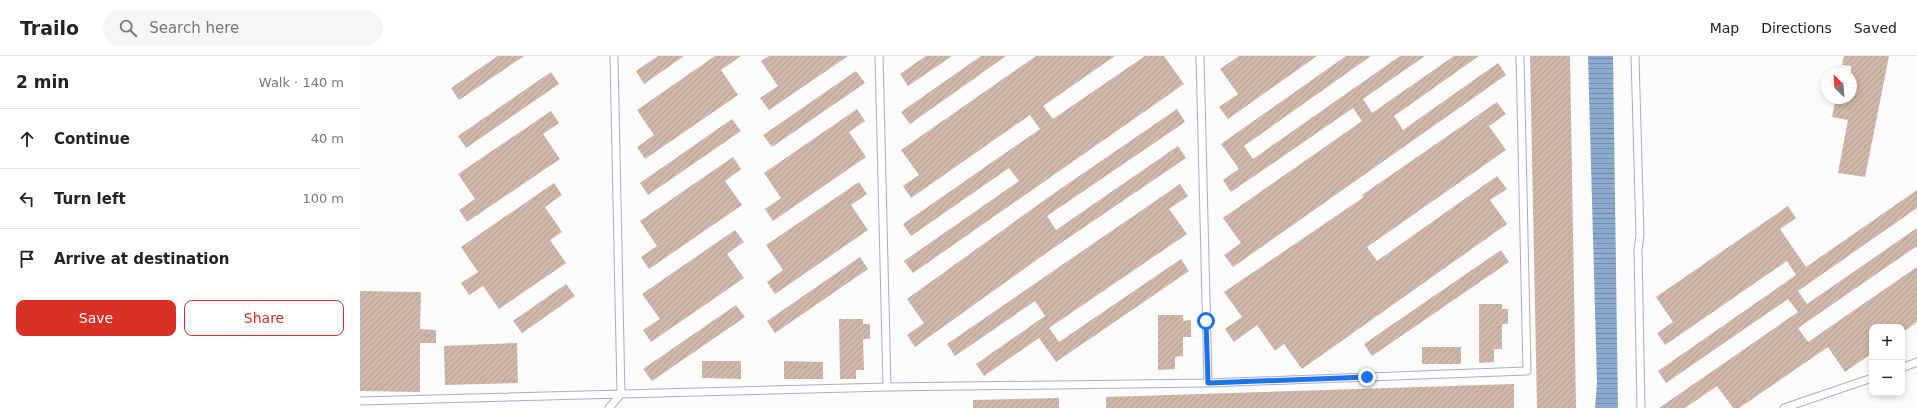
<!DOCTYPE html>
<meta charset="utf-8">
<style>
body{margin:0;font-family:"DejaVu Sans",sans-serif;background:#f6f6f6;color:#222}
.controls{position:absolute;right:12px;bottom:12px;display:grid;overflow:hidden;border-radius:8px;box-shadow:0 2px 6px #0003}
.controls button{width:36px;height:36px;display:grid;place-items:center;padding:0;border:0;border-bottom:1px solid #e0e0e0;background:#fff;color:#222;font:20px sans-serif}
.compass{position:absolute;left:1461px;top:12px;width:36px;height:36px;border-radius:50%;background:#fff;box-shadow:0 2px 6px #0003;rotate:335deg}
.stop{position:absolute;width:12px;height:12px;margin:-9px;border:3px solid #1a73e8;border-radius:50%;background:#fff}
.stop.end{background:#1a73e8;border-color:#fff;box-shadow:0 1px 4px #0008}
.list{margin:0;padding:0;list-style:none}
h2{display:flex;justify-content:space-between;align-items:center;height:52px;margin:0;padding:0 16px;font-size:17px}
h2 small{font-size:13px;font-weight:400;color:#767676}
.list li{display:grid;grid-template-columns:26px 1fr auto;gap:12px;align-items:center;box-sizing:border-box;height:60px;padding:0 16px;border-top:1px solid #e0e0e0}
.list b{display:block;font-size:15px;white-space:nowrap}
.list em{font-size:13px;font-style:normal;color:#767676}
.actions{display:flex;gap:8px;padding:12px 16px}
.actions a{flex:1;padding:9px 0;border:1px solid #d93025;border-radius:8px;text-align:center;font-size:14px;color:#d93025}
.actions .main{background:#d93025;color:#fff}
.icon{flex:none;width:22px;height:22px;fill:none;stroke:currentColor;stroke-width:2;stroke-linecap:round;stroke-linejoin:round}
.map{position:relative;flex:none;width:1557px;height:352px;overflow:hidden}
header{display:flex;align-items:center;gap:24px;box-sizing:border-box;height:56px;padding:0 20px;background:#fff;border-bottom:1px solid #e0e0e0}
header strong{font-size:19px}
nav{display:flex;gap:22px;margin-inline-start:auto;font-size:14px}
.search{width:280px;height:36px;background:#f6f6f6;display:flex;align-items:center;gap:10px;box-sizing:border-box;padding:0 14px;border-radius:22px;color:#767676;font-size:15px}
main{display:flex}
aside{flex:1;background:#fff}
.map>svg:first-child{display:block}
.water{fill:url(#water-rules)}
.building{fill:url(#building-hatch)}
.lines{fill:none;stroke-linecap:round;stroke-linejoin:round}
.service-casing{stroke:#aeaac2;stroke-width:9}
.service{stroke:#fff;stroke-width:7}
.route{stroke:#1a73e8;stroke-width:5}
</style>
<header>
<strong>Trailo</strong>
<div class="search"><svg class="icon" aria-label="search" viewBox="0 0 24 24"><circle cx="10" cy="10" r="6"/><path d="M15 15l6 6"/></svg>Search here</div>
<nav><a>Map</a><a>Directions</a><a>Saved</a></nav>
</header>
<main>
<aside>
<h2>2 min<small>Walk · 140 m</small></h2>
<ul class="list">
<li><svg class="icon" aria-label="ahead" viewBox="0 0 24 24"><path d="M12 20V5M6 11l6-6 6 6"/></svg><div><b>Continue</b></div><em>40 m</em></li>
<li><svg class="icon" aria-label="left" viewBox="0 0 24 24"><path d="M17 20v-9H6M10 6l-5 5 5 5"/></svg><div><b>Turn left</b></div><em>100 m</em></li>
<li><svg class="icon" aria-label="arrive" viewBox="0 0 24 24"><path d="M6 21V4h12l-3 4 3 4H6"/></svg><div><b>Arrive at destination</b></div></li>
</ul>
<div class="actions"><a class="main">Save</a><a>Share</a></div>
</aside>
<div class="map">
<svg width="1557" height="352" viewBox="0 0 1557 352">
<defs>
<pattern id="water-rules" width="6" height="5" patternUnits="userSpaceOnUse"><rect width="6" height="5" fill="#8baccf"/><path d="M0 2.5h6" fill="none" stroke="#718ba8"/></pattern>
<pattern id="building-hatch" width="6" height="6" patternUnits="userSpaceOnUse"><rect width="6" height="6" fill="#d0b7aa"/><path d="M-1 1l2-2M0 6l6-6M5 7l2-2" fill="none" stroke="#b29d92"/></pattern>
</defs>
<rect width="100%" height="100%" fill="#fbfbfb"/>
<path class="water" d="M1228,0H1253L1258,352H1235L1237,327Z"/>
<path class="building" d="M138,0H164L99,44L91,32Z
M298,0H324L284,28L276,15Z
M355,0H381L361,14L378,39L285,103L277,91L294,79L277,54Z
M409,0H488L409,54L400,42L418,30L401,5Z
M566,0H592L548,30L540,18Z
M621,0H646L550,68L541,56Z
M676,0H755L683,50L693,63L785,0H804L824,28L553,217L544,205L659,125L649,112L551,180L543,168L680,73L670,59L551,142L543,130L559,119L541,94Z
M879,0H957L868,63L859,51L878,38L860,13Z
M986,0H1011L884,90L893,103L1040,0H1065L1003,43L1012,57L1094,0H1119L1034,60L1043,74L1138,7L1146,19L873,211L864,199L881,187L863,162L1002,65L993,52L871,136L863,124L879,113L861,88Z
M1170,0H1210L1216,352H1177Z
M1484,0H1529L1505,121L1478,117L1488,64L1472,61L1476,42H1491V10L1482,9Z
M496,15L505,27L412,91L403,79Z
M191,16L199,28L106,92L98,80Z
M1137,46L1146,58L1129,70L1146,94L1007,191L1017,205L1137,120L1147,133L1130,144L1147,168L942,313L924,288L915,295L897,269L874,286L865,273L882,261L864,236L1004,141L1002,139Z
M497,53L505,65L489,76L506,101L413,165L405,153L421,142L404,117Z
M817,53L825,66L687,160L696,174L818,90L826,102L692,193L555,291L547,279L564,267L547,243L693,138Z
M191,55L199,67L183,78L200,103L107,166L99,154L115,143L98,118Z
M372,63L381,75L288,139L280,127Z
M373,101L381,113L365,125L382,149L289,213L281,201L297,190L280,165Z
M499,126L507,138L491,149L508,174L415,238L407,226L423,214L406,189Z
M194,127L202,139L185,151L202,176L190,184L206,207L139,253L123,230L109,239L101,227L118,216L101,191Z
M820,128L828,140L809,153L827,178L689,272L699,286L821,203L829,215L696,306L679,282L624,320L616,308L685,260L675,245L595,300L587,288Z
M1557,134V152L1438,235L1447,248L1557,172V190L1438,272L1448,286L1557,211V266L1542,277V271H1512V297L1485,316L1468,291L1379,352H1373L1357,330L1325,352H1299L1438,256L1428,243L1306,327L1298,315L1436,219L1427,205L1305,289L1297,277L1313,266L1296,241L1428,150L1436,162L1420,173L1446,211Z
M375,174L384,186L367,198L384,222L291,286L283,274L300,263L282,238Z
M1141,194L1149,206L1012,300L1004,288Z
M500,201L508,213L415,277L407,265Z
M206,228L215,240L162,277L153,265Z
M0,235L61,236L60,273L76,274V287H60V336L0,335Z
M1119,248H1142V253H1148V268H1142V293H1134V306L1119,307Z
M376,249L385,261L292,325L283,313Z
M798,259H823V265L831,264V281H823V300L815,301V313L798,314Z
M479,263H503V268H510V283H503L504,314H496V323H480Z
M157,287L158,327L85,329L84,290Z
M1062,291H1101V308H1062Z
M342,305H381V323L342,322Z
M424,305L463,306V323H424Z
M1154,328V352H746V341Z
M699,342V352H613V344Z"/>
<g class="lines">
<defs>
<path id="service" d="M519,0L527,331
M840,0L848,327
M1275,0L1280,179L1278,194L1281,352
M1542,312L1557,306
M0,345L527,331L848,327L1167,315L1160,0
M249,352L261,338L254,0
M1424,352L1512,322"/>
</defs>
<use href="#service" class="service-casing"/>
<use href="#service" class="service"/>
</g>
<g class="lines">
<path class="route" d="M846,265L848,327L1007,321"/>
</g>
</svg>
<div class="controls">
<button>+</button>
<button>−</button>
</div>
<svg class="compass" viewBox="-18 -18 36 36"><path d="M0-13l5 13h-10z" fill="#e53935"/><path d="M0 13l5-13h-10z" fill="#767676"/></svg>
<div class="stop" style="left:846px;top:265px"></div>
<div class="stop end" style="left:1007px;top:321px"></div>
</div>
</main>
